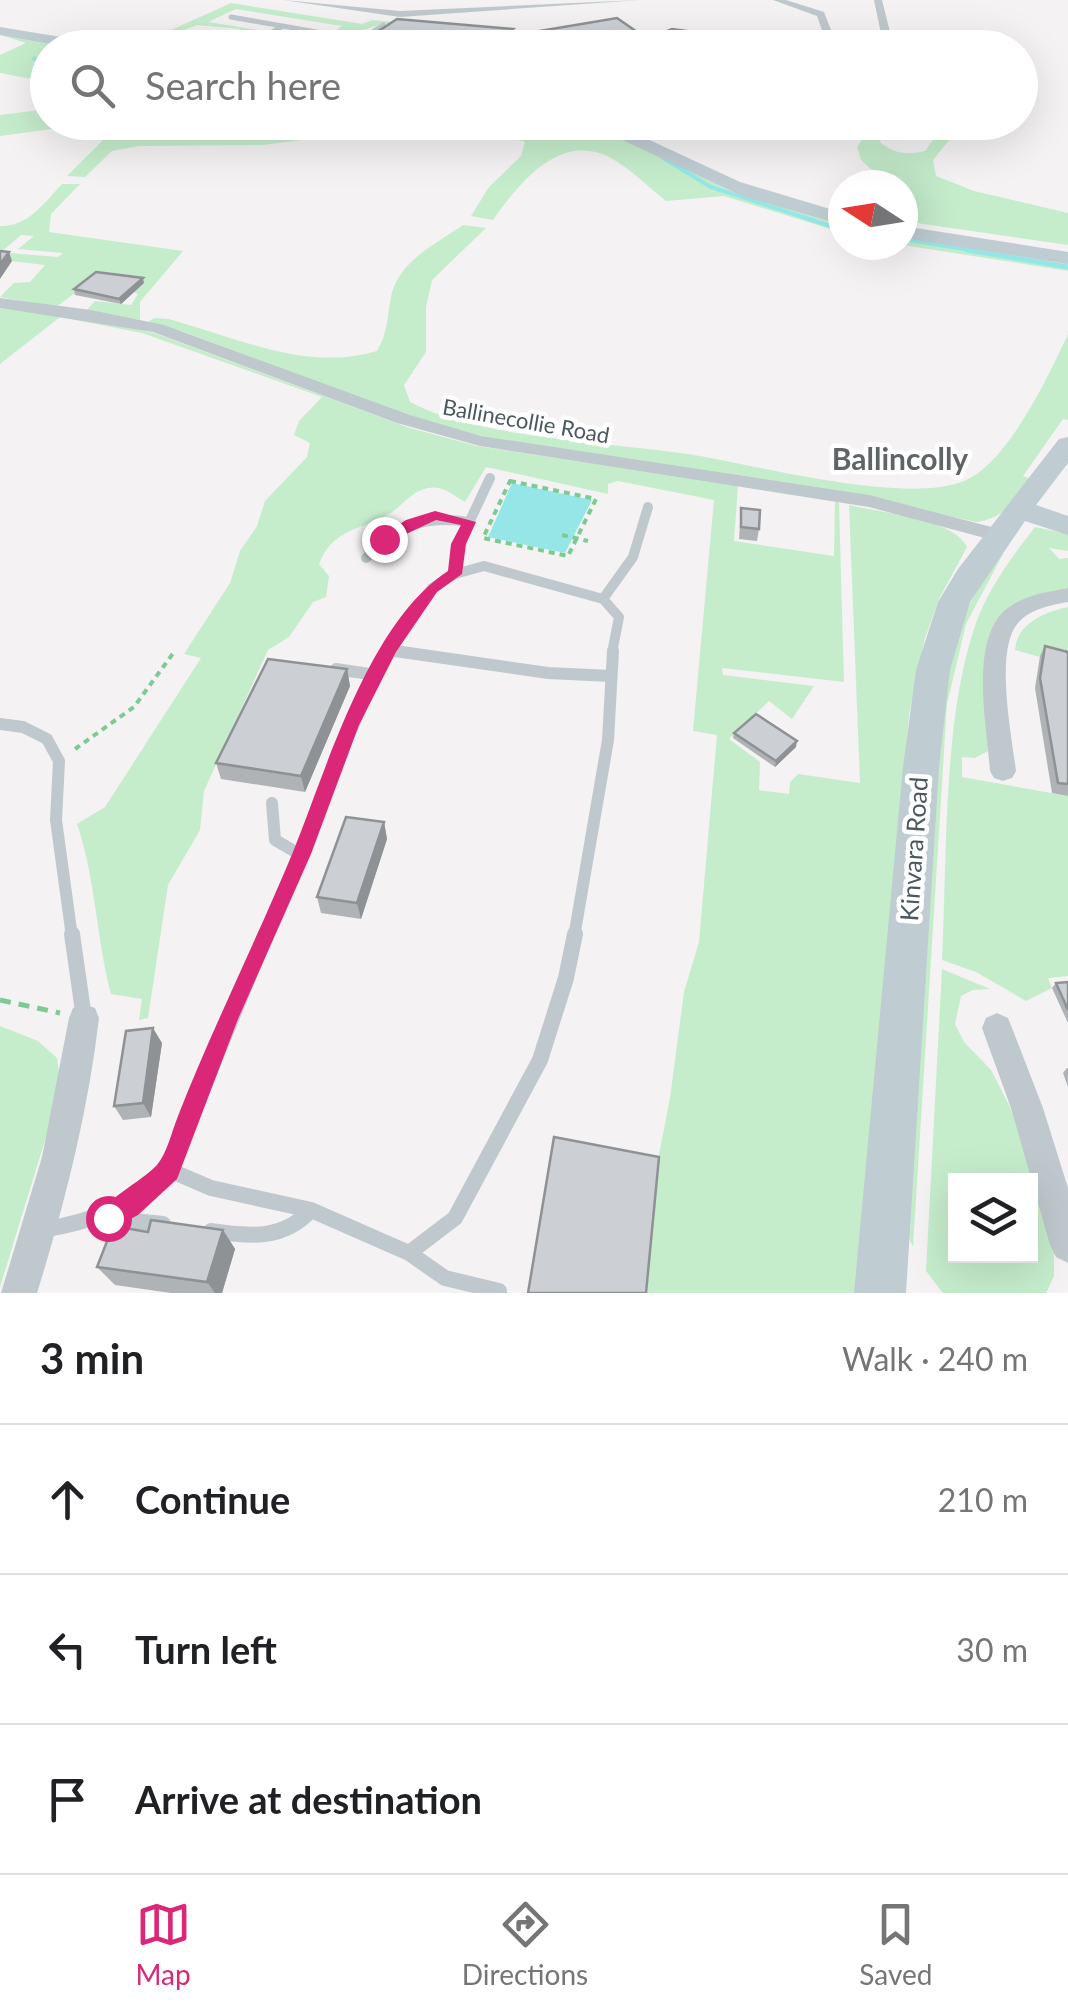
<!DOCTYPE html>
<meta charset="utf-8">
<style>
body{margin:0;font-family:Lato,sans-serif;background:#f6f6f6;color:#202124}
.controls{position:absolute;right:30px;bottom:30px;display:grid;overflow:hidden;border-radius:0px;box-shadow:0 10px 40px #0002}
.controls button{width:90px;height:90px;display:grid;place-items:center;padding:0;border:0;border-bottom:2px solid #e0e0e0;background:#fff;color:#202124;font:50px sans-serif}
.compass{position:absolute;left:828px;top:170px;width:90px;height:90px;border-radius:50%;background:#fff;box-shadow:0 10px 40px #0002;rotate:282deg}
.stop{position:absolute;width:30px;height:30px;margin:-22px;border:8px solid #db2777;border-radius:50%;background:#fff}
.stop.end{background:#db2777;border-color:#fff;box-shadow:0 2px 10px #0008}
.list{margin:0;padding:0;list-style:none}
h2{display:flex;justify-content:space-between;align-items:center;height:130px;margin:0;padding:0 40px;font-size:42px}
h2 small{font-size:32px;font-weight:400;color:#757577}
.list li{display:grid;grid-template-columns:65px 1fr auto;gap:30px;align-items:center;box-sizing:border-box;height:150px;padding:0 40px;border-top:2px solid #e0e0e0}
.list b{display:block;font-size:38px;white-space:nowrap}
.list em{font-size:32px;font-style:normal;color:#757577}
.icon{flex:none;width:55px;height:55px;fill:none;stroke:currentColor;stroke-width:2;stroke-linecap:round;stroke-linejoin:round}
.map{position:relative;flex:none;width:1068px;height:1293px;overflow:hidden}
.search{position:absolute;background:#fff;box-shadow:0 10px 40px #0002;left:30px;right:30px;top:30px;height:110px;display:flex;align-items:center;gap:25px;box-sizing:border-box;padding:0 35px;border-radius:55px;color:#757577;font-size:38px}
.sheet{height:580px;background:#fff}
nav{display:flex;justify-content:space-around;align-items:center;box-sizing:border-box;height:140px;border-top:2px solid #e0e0e0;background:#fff;font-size:28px;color:#757577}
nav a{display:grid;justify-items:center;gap:5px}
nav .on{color:#db2777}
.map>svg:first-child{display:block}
.green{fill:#c5edcc;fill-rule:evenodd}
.water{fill:#95e7e7}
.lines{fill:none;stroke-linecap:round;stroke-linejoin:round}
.stream-far1{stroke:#95e7e7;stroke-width:4}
.stream{stroke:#95e7e7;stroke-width:5}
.path-far1{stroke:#7eca94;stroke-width:4;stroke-dasharray:6 5;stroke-linecap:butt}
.path{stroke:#7eca94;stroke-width:5;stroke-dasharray:11 8;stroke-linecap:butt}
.lane-far3{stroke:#bfc9cd;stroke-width:5}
.lane-far2{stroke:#bfc9cd;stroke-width:10}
.lane-far1{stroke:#bfc9cd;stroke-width:12}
.lane{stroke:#bfc9cd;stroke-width:16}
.street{fill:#bfc9cd;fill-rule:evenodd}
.secondary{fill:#bfccd2;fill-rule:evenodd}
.wall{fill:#afb3b6}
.shaded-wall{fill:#8f9294}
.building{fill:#ccd0d4;stroke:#8f9294;stroke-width:2.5}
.route{fill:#db2777}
.labels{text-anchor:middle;stroke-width:9;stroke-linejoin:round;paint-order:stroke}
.far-street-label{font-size:22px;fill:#4b595e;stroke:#fff}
.street-label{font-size:25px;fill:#4b595e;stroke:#fff}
.quarter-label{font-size:30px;font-weight:bold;fill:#5f6466;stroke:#fff}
</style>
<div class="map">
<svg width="1068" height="1293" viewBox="0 0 1068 1293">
<rect width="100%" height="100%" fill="#f4f2f2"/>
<path class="green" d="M231,3L362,24L373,20L401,23C380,24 353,28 345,48L313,47L342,26L236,9L208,22L264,31L251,35L248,40L230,37L241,29L197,25L144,46H122L149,40Z
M0,35L81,47L48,48L47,82L0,73V55L26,43Z
M47,109L48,122L324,123L302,140L263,145L139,146L112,151L85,177L67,176L107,136L102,129L81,125L0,136V115Z
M461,123H571L616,133L735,193L843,224V233L724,196L666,201C648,187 629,167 609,157C558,132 518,185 493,220L471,216L489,187L521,156L525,142Z
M868,123H884L880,142C894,154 907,155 925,151L939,131L954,134L933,160L936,176L974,191L1068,213V245L903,221V185H889L861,160L857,147L868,131Z
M62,184H80L51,214L49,232L183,251L140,302V320L86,311L95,301L131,305L138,294L98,276L56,307L0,297L14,283L30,282L45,265L2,260L10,253L58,257L63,253L18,249L34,236L21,235L0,253V226C28,227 44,203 62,184Z
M463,225L486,228L432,280L426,307V352L404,385L410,402C479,439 613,442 694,455C760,466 905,505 964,481C1008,463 1049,375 1068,334V420L1063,419L1023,476L1031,479C1015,500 1004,519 976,522L870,498L491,438L431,425L184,332L148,322L154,318L169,319C237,338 308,372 377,351C388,333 387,317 391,297C398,261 436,244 463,225Z
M903,236L1068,262V271L903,245Z
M0,308L122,325L157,334L410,428L477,446L738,486L734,541L834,556L835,501L839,503L844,682L722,668L723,675L814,686L792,719L769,701L729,739L760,762L759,790L789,794L790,782L798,774L860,783L849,505C878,512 955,519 967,547L939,599L925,638L909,715L856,1293H644L656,1170L670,1098L684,992L699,942L717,735L693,731L714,500L618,481L608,484V494L486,467L465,502C453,495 443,485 428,488C413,491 405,502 395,510C366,531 334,525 319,564L329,576L326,597L313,602L289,637L268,650L204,791L200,830L168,885L148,1018L139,1020L142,999L111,994C96,938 96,879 77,824L105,807L201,658L184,654L230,583L240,551L257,526L265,501L307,457L310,443L294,435L299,421L322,397L142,333L60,317L0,364Z
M1035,527L1068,534V551L1049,548L1059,559L1068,558V588C948,608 999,666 988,751L975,758L962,757V777L1068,796V976L1048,978L1052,988L1026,1001L976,972L942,960C947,862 943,724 973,632C985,593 1010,559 1035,527Z
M998,552L1003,554L966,624L947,704L913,1247L908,1236L942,703L960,622Z
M1068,607V656L1040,657L1015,650C1017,623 1045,612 1068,607Z
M942,969L990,989L973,990L961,996L955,1024L964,1042L991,1070L1012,1111L1054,1248V1276L1046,1293H943L926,1271ZM956,1180H1030V1256H956Z
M0,1026L38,1041L57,1058L61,1088L0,1287Z"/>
<path class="water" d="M512,483L592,500L565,553L488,537Z"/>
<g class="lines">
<path class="stream-far1" d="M34,59L48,60
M561,122L615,134
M663,158L711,187L843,230
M903,239L982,252"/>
<path class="stream" d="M967,250L1068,267"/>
<path class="path-far1" d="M510,481L596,499L568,556L483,538Z
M562,535L588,541
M75,749L134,707L174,652"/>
<path class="path" d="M0,1000L60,1013"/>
<path class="lane-far3" d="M231,17L322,33
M160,44L185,35L253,43
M250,45L283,26
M150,48L173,43L222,48"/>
<path class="lane-far2" d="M366,558C398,526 424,515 469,522
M455,574L459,544L490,478
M603,599L633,557L648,507
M388,650L412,653
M386,653L432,588L455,574L484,566L603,599L619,617L612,653"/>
<path class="lane-far1" d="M395,651L548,673L611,676
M336,669L376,675
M0,724L23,727L47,739L59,761L56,820L72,937
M272,803L275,840L301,855
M264,937C307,842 341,744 388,651
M574,937L608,740L613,651"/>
<path class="lane" d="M72,934L84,1018
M169,1170L211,1188L311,1210L409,1253L455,1218L540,1060L566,978L575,934
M169,1170L266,934
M107,1218L163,1224
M41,1230C93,1222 130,1207 169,1170
M211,1231C250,1236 282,1241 311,1210
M409,1253L445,1278L499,1291"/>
<path class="street" d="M283,0L400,11L640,0L400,17Z
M773,0H786L824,12L838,48H828L817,16Z
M874,0H882L894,48H884Z
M384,22L387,27L366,41L392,48H370L352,42Z
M0,298L91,310L164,325L410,415L481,436L869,495L1003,530L1006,535L996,541L869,507L480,446L397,423L153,332L0,308Z
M1068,588V602C1051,605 1030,609 1018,623C994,650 1012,737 1016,771L1012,778L1003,781L994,778L990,771C987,729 970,644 1003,612C1020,596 1046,592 1068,588Z
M84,1004L95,1008L99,1018C88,1112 65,1203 37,1293H1L42,1157L69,1018L73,1008Z
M997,1013L1008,1018L1012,1028L1043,1108L1068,1188V1263L1056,1257L1050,1245L1011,1108L982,1028L986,1018Z"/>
<path class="secondary" d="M0,27L103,44L110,48H74L0,35Z
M584,122L615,124L740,182L843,213V225L742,196Z
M903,226L1068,252V264L903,238Z
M1068,437V463L1036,505L1068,516V535L1025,521L970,602L950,670L939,767L906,1293H854L903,767L916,670L938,602L958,569L1059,439Z"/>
</g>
<path class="wall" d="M374,34H513L511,36L640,34L739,48H339L393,45L375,40Z
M144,283L121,304L75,295L74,289Z
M741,508L759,529L757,541L739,539Z
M1045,646L1068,652V796L1052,793L1035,688L1040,656Z
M347,669L350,686L305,792L221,779L216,763Z
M734,733L796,747L775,767L733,738Z
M384,822L387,839L361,919L321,913L317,897Z
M1068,982V1023L1052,988L1056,983Z
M162,1043L151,1117L123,1120L114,1106Z
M1067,1068H1068V1087L1063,1073Z
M223,1230L235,1249L222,1293H171L115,1285L97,1267L148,1232Z"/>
<path class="shaded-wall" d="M9,252L12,261L0,279V264Z
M143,278L144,283L121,304L119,299Z
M347,669L350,686L305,792L301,776Z
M797,741L796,747L775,767L776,761Z
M384,822L387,839L361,919L357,903Z
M153,1028L162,1043L151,1117L143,1103Z
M223,1230L235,1249L222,1293H215L207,1282Z"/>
<path class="building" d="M617,18L640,34H660L672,29L694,32L739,48H620L615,45L613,48H339L348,42L394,45L392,39L374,34L397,19L513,29L503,37Z
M0,251L9,252L0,264Z
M96,272L143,278L119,299L74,289Z
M741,508L760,510L759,529L741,527Z
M1045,646L1068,652V784L1058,783L1040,678Z
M268,659L347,669L301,776L216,763Z
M756,714L797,741L776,761L734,733Z
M346,817L384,822L357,903L317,897Z
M1068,982V1010L1056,983Z
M153,1028L143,1103L114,1106L126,1031Z
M554,1137L659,1157L646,1293H528Z
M151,1220L223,1230L207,1282L97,1267L113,1226L148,1232Z"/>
<path class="route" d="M435,511L476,522L466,544L462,574L437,592L396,652L359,725L311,854L238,1019L177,1179L138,1215L108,1231L99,1227L95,1218C102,1202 142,1181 157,1165C167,1153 172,1131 178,1116C213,1027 256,941 293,852C327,768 369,622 448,571L451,544L461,525L436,520L389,542L376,539L406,520Z"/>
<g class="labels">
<g class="far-street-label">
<text transform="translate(526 421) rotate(10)" y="8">Ballinecollie Road</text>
</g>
<g class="street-label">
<text transform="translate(914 849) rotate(-86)" y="9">Kinvara Road</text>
</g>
<g class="quarter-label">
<text x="900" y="470">Ballincolly</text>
</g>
</g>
</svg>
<div class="controls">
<button><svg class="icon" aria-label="layers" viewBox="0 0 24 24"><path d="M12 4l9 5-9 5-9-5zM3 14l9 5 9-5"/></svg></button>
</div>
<svg class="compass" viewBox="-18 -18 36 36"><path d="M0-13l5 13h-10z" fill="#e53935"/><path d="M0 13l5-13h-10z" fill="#757577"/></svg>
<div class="stop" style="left:108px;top:1218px"></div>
<div class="stop end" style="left:384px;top:539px"></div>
<div class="search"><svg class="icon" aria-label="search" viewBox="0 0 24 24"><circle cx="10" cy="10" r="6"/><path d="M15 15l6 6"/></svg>Search here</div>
</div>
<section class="sheet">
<h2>3 min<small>Walk · 240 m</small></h2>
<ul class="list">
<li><svg class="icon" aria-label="ahead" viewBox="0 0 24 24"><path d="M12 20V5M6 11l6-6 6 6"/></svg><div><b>Continue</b></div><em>210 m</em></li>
<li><svg class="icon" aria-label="left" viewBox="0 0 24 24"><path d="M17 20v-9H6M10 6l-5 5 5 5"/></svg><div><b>Turn left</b></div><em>30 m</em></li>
<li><svg class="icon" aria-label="arrive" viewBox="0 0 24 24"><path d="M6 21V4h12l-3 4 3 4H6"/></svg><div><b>Arrive at destination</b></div></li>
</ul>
</section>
<nav>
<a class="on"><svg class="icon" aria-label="map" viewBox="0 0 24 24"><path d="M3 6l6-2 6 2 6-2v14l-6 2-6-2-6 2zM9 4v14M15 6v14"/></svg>Map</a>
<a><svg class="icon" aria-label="directions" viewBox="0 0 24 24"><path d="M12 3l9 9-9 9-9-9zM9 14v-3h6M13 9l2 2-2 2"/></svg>Directions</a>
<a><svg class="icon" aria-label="saved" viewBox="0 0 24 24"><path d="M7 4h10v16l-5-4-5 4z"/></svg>Saved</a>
</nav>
